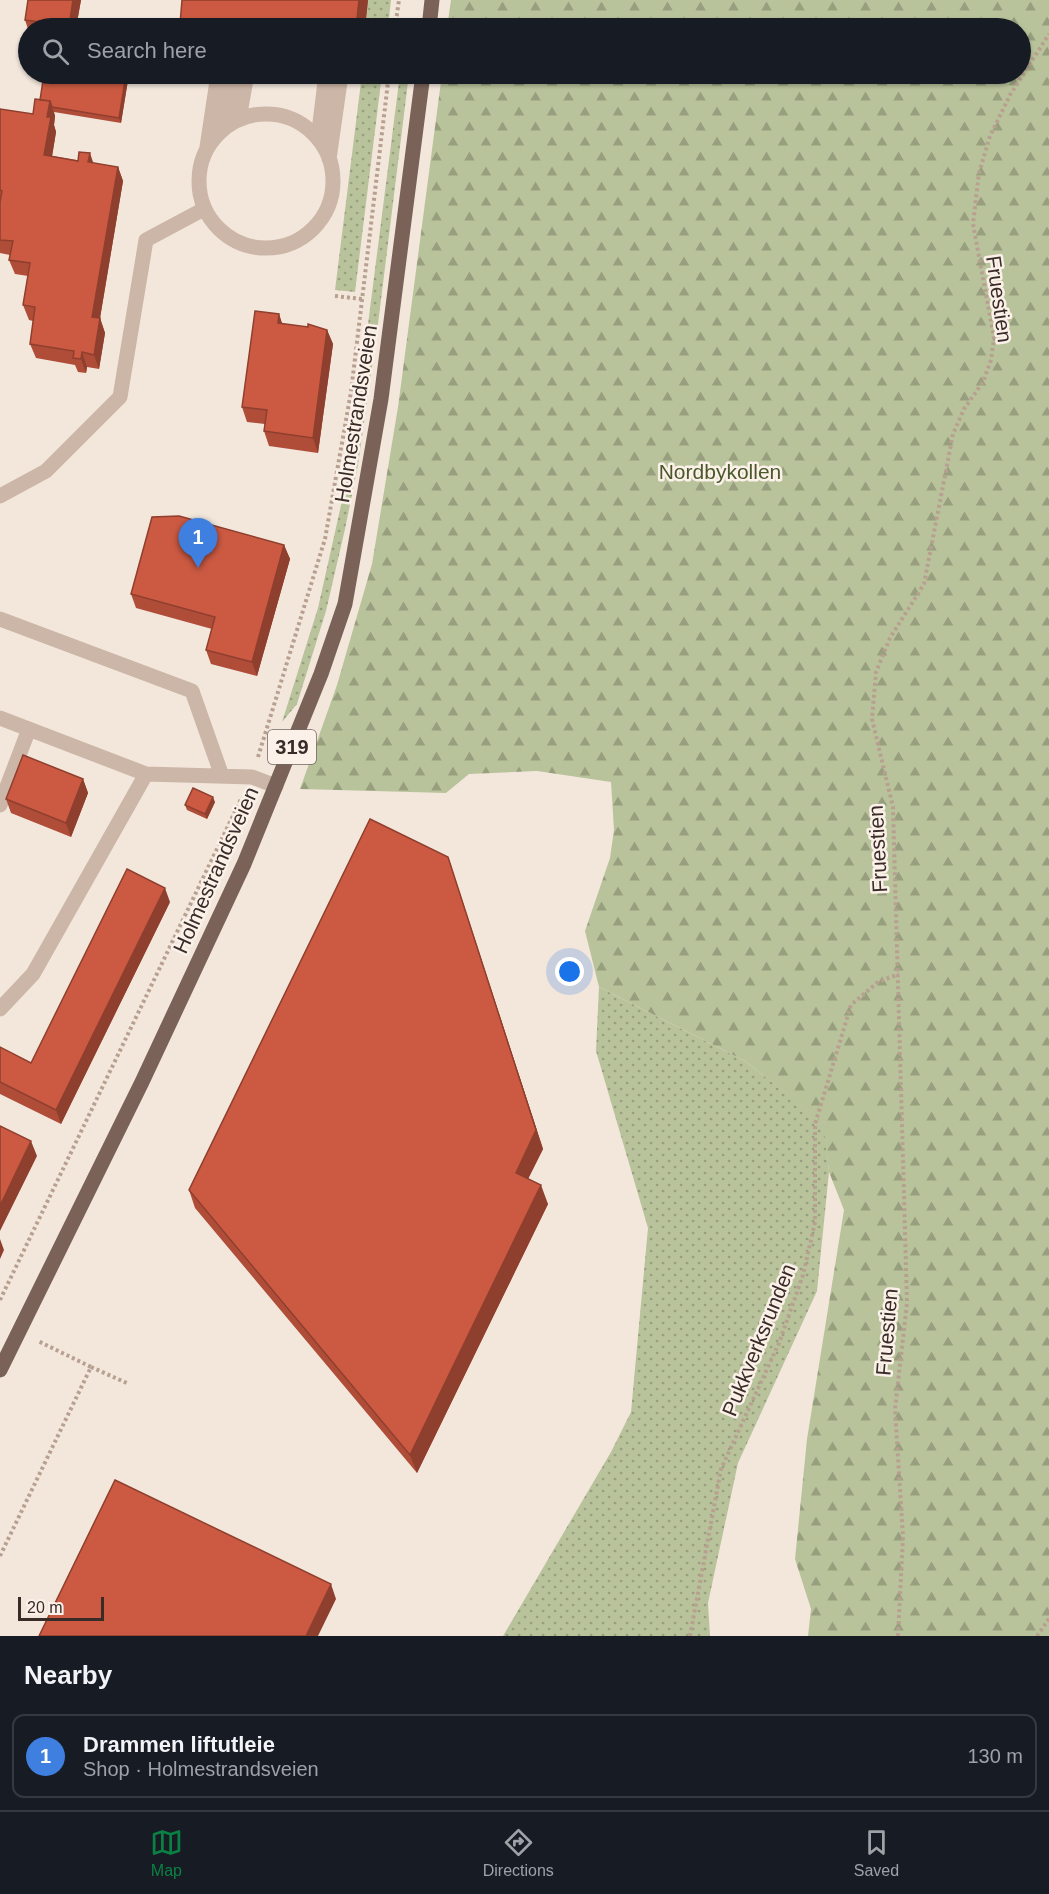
<!DOCTYPE html>
<meta charset="utf-8">
<style>
body{margin:0;font-family:Arial,sans-serif;background:#20242c;color:#f1f3f6}
.scale{position:absolute;left:18px;bottom:15px;width:86px;box-sizing:border-box;padding-left:6px;border:3px solid #392c28;border-top:0;font-size:16px;line-height:21px;white-space:nowrap;color:#392c28;-webkit-text-stroke:4px #fbf1e9;paint-order:stroke}
.you{position:absolute;left:570px;top:972px;width:21px;height:21px;margin:-15px;border:4px solid #fff;border-radius:50%;background:#1a73e8;box-shadow:0 0 0 9px #1a73e833}
.badge{display:grid;place-items:center;width:39px;height:39px;border-radius:50%;background:#0b8043;color:#fff;font-size:20px;font-weight:700}
.pin{position:absolute;translate:-50% -50px;filter:drop-shadow(0 2px 3px #0008)}
.pin::after{content:'';position:absolute;top:32px;width:21px;height:18px;background:inherit;clip-path:polygon(0 0,100% 0,50% 100%)}
.list{margin:0;padding:0;list-style:none}
h2{display:flex;justify-content:space-between;align-items:center;height:78px;margin:0;padding:0 24px;font-size:26px}
h2 small{font-size:20px;font-weight:400;color:#9ea1a6}
.list li{display:grid;grid-template-columns:39px 1fr auto;gap:18px;align-items:center;box-sizing:border-box;height:84px;margin:0 12px 12px;padding:0 12px;border:2px solid #363941;border-radius:12px}
.list b{display:block;font-size:22px;white-space:nowrap}
.list p{margin:0;font-size:20px;white-space:nowrap;color:#9ea1a6}
.list em{font-size:20px;font-style:normal;color:#9ea1a6}
.icon{flex:none;width:33px;height:33px;fill:none;stroke:currentColor;stroke-width:2;stroke-linecap:round;stroke-linejoin:round}
.map{position:relative;flex:none;width:1049px;height:1636px;overflow:hidden}
.search{position:absolute;background:#171b24;box-shadow:0 2px 4px #0004;left:18px;right:18px;top:18px;height:66px;display:flex;align-items:center;gap:15px;box-sizing:border-box;padding:0 21px;border-radius:33px;color:#9ea1a6;font-size:22px}
.sheet{height:174px;background:#171b24}
nav{display:flex;justify-content:space-around;align-items:center;box-sizing:border-box;height:84px;border-top:2px solid #363941;background:#171b24;font-size:16px;color:#9ea1a6}
nav a{display:grid;justify-items:center;gap:3px}
nav .on{color:#0b8043}
.map>svg:first-child{display:block}
.grass{fill:url(#grass-dots)}
.forest{fill:url(#forest-firs)}
.lines{fill:none;stroke-linecap:round;stroke-linejoin:round}
.path{stroke:#b8a091;stroke-width:4;stroke-dasharray:3 3;stroke-linecap:butt}
.minor{stroke:#ccb6a7;stroke-width:15}
.major{stroke:#7b6259;stroke-width:15}
.wall{fill:#af4d39}
.shaded-wall{fill:#8f3f2e}
.building{fill:#cc5a42;stroke:#8f3f2e;stroke-width:1.5}
.labels{text-anchor:middle;stroke-width:5;stroke-linejoin:round;paint-order:stroke}
.shield{fill:#fbf1e9;stroke:#736762;stroke-width:1.5}
.shield-label{font-size:20px;font-weight:bold;fill:#392c28}
.street-label{font-size:21px;fill:#392c28;stroke:#fbf1e9}
.park-label{font-size:21px;fill:#4a582b;stroke:#fbf1e9}
</style>
<div class="map">
<svg width="1049" height="1636" viewBox="0 0 1049 1636">
<defs>
<pattern id="grass-dots" width="8" height="8" patternUnits="userSpaceOnUse" patternTransform="scale(1.5)"><rect width="8" height="8" fill="#b9c39b"/><path d="M2 2h.1M6 6h.1" fill="none" stroke="#979f7e" stroke-width="1.8" stroke-linecap="round"/></pattern>
<pattern id="forest-firs" width="22" height="20" patternUnits="userSpaceOnUse" patternTransform="scale(1.5)"><rect width="22" height="20" fill="#b9c39b"/><path d="M5 1l3.5 6h-7zM16 11l3.5 6h-7z" fill="#979f7e"/></pattern>
</defs>
<rect width="100%" height="100%" fill="#f3e7dc"/>
<path class="grass" d="M368,0H391L388,28H365Z
M362,74H382L355,292L335,290Z
M400,74H409L378,324L358,465L345,529L326,611L297,704L282,722L318,608L350,465Z
M599,987L745,1061L824,1123L829,1172L817,1291L738,1463L708,1603L710,1636H503L611,1452L631,1412L648,1228L596,1051Z"/>
<path class="forest" d="M451,0H1049V1636H808L811,1609L795,1559L807,1439L844,1210L829,1172L823,1123L745,1061L599,987L585,931L610,858L614,830L611,782L537,771L469,774L446,793L300,789L337,685L372,564L398,407L442,74H1020V28H447Z"/>
<g class="lines">
<path class="path" d="M395,28L399,0
M335,296L362,299
M258,757L325,539L351,392L389,74
M0,1300L242,797
M91,1367L129,1384
M0,1556L91,1367L38,1341
M690,1636L721,1469L779,1343L803,1275L815,1222V1124L851,1005L878,982L899,974
M898,1636L903,1537L895,1409L907,1303L893,807L872,719L876,672L890,638L924,584L953,434L964,409L983,382L991,360L994,338L973,224L979,173L990,136L1010,95L1049,34
M1037,1636L1049,1619"/>
<path class="minor" d="M199 181a67 67 0 1 1 134 0a67 67 0 1 1-134 0Z
M239,119L247,74
M224,129L233,74
M318,139L326,74
M207,147L218,74
M329,159L341,75
M0,496L46,471L120,397L146,240L204,209
M0,619L192,691L222,776
M0,718L146,774L252,777L276,786
M0,805L29,729
M0,1009L33,974L146,774"/>
<path class="major" d="M429,28L432,0
M0,1370L142,1082L244,864L321,674L345,604L381,399L423,74"/>
</g>
<path class="wall" d="M28,0H81L76,28L28,29L25,20Z
M368,0L365,28H181L180,24Z
M129,74L121,123L54,112L55,116L54,125L56,132L52,156L118,167L123,181L100,318L105,333L99,369L87,367L86,373L78,372L75,365L36,358L30,344L33,321L29,320L23,305L28,276L15,274L9,260L10,255L0,253V109L33,114L40,100Z
M326,74H349L348,75Z
M279,314L282,324L327,330L333,344L318,453L269,446L264,431L265,424L247,422L242,407Z
M284,545L290,559L257,676L211,664L206,650L212,629L136,608L131,594Z
M83,779L88,793L71,837L11,813L6,799Z
M215,802L207,819L187,810L185,805Z
M448,857L543,1149L528,1179L548,1204L417,1473L195,1208L189,1190Z
M170,902L61,1124L0,1094V1047L31,1063Z"/>
<path class="shaded-wall" d="M73,0H81L76,28H70L69,26Z
M359,0H368L365,28H356Z
M126,74H129L121,123L119,118Z
M50,101L55,116L54,125L56,132L50,169L44,155L47,117Z
M90,153L95,168L88,162Z
M118,167L123,181L100,318L105,333L99,369L94,355L92,317Z
M279,314L284,329L278,323Z
M327,330L333,344L318,453L313,438Z
M82,352L87,367L86,373L81,359Z
M284,545L290,559L257,676L252,662Z
M83,779L88,793L71,837L66,823Z
M213,797L215,802L207,819L205,814Z
M448,857L543,1149L522,1191L516,1173Z
M165,888L170,902L61,1124L56,1110Z
M31,1141L37,1156L0,1231V1206Z
M541,1185L548,1204L417,1473L410,1455Z
M0,1239L4,1250L0,1259Z
M331,1584L336,1599L318,1636H306Z"/>
<path class="building" d="M28,0H73L69,26L25,20Z
M182,0H359L356,28H230L180,24Z
M44,74H126L119,118L52,107L50,101L40,100Z
M35,99L50,101L47,117H51L44,155L78,161L79,152L90,153L88,162L118,167L92,317L100,318L94,355L82,352L81,359L73,358L74,351L30,344L35,307L23,305L30,263L9,260L13,241L0,240V202L2,191L0,190V109L33,114Z
M255,311L279,314L278,323L308,327V324L327,330L313,438L264,431L267,410L242,407Z
M179,516L284,545L252,662L206,650L215,617L131,594L152,517Z
M23,755L83,779L66,823L6,799Z
M193,788L213,797L205,814L185,805Z
M370,819L448,857L536,1130L516,1173L541,1185L410,1455L189,1190Z
M127,869L165,888L56,1110L0,1082V1047L31,1063Z
M0,1126L31,1141L0,1206Z
M115,1480L331,1584L306,1636H39Z"/>
<g class="labels">
<rect class="shield" x="268" y="730" width="48" height="34" rx="4.5"/>
<g class="shield-label">
<text x="292" y="754">319</text>
</g>
<g class="street-label">
<text transform="translate(999 299) rotate(82)" y="7">Fruestien</text>
<text transform="translate(356 414) rotate(-81)" y="7">Holmestrandsveien</text>
<text transform="translate(878 849) rotate(-93)" y="7">Fruestien</text>
<text transform="translate(216 870) rotate(-66)" y="7">Holmestrandsveien</text>
<text transform="translate(887 1332) rotate(-85)" y="7">Fruestien</text>
<text transform="translate(759 1340) rotate(-68)" y="7">Pukkverksrunden</text>
</g>
<g class="park-label">
<text x="720" y="479">Nordbykollen</text>
</g>
</g>
</svg>
<div class="scale">20 m</div>
<div class="you"></div>
<div class="pin badge" style="left:198px;top:568px;background:#3f7fe0">1</div>
<div class="search"><svg class="icon" aria-label="search" viewBox="0 0 24 24"><circle cx="10" cy="10" r="6"/><path d="M15 15l6 6"/></svg>Search here</div>
</div>
<section class="sheet">
<h2>Nearby<small></small></h2>
<ul class="list">
<li><span class="badge" style="background:#3f7fe0">1</span><div><b>Drammen liftutleie</b><p>Shop · Holmestrandsveien</p></div><em>130 m</em></li>
</ul>
</section>
<nav>
<a class="on"><svg class="icon" aria-label="map" viewBox="0 0 24 24"><path d="M3 6l6-2 6 2 6-2v14l-6 2-6-2-6 2zM9 4v14M15 6v14"/></svg>Map</a>
<a><svg class="icon" aria-label="directions" viewBox="0 0 24 24"><path d="M12 3l9 9-9 9-9-9zM9 14v-3h6M13 9l2 2-2 2"/></svg>Directions</a>
<a><svg class="icon" aria-label="saved" viewBox="0 0 24 24"><path d="M7 4h10v16l-5-4-5 4z"/></svg>Saved</a>
</nav>
